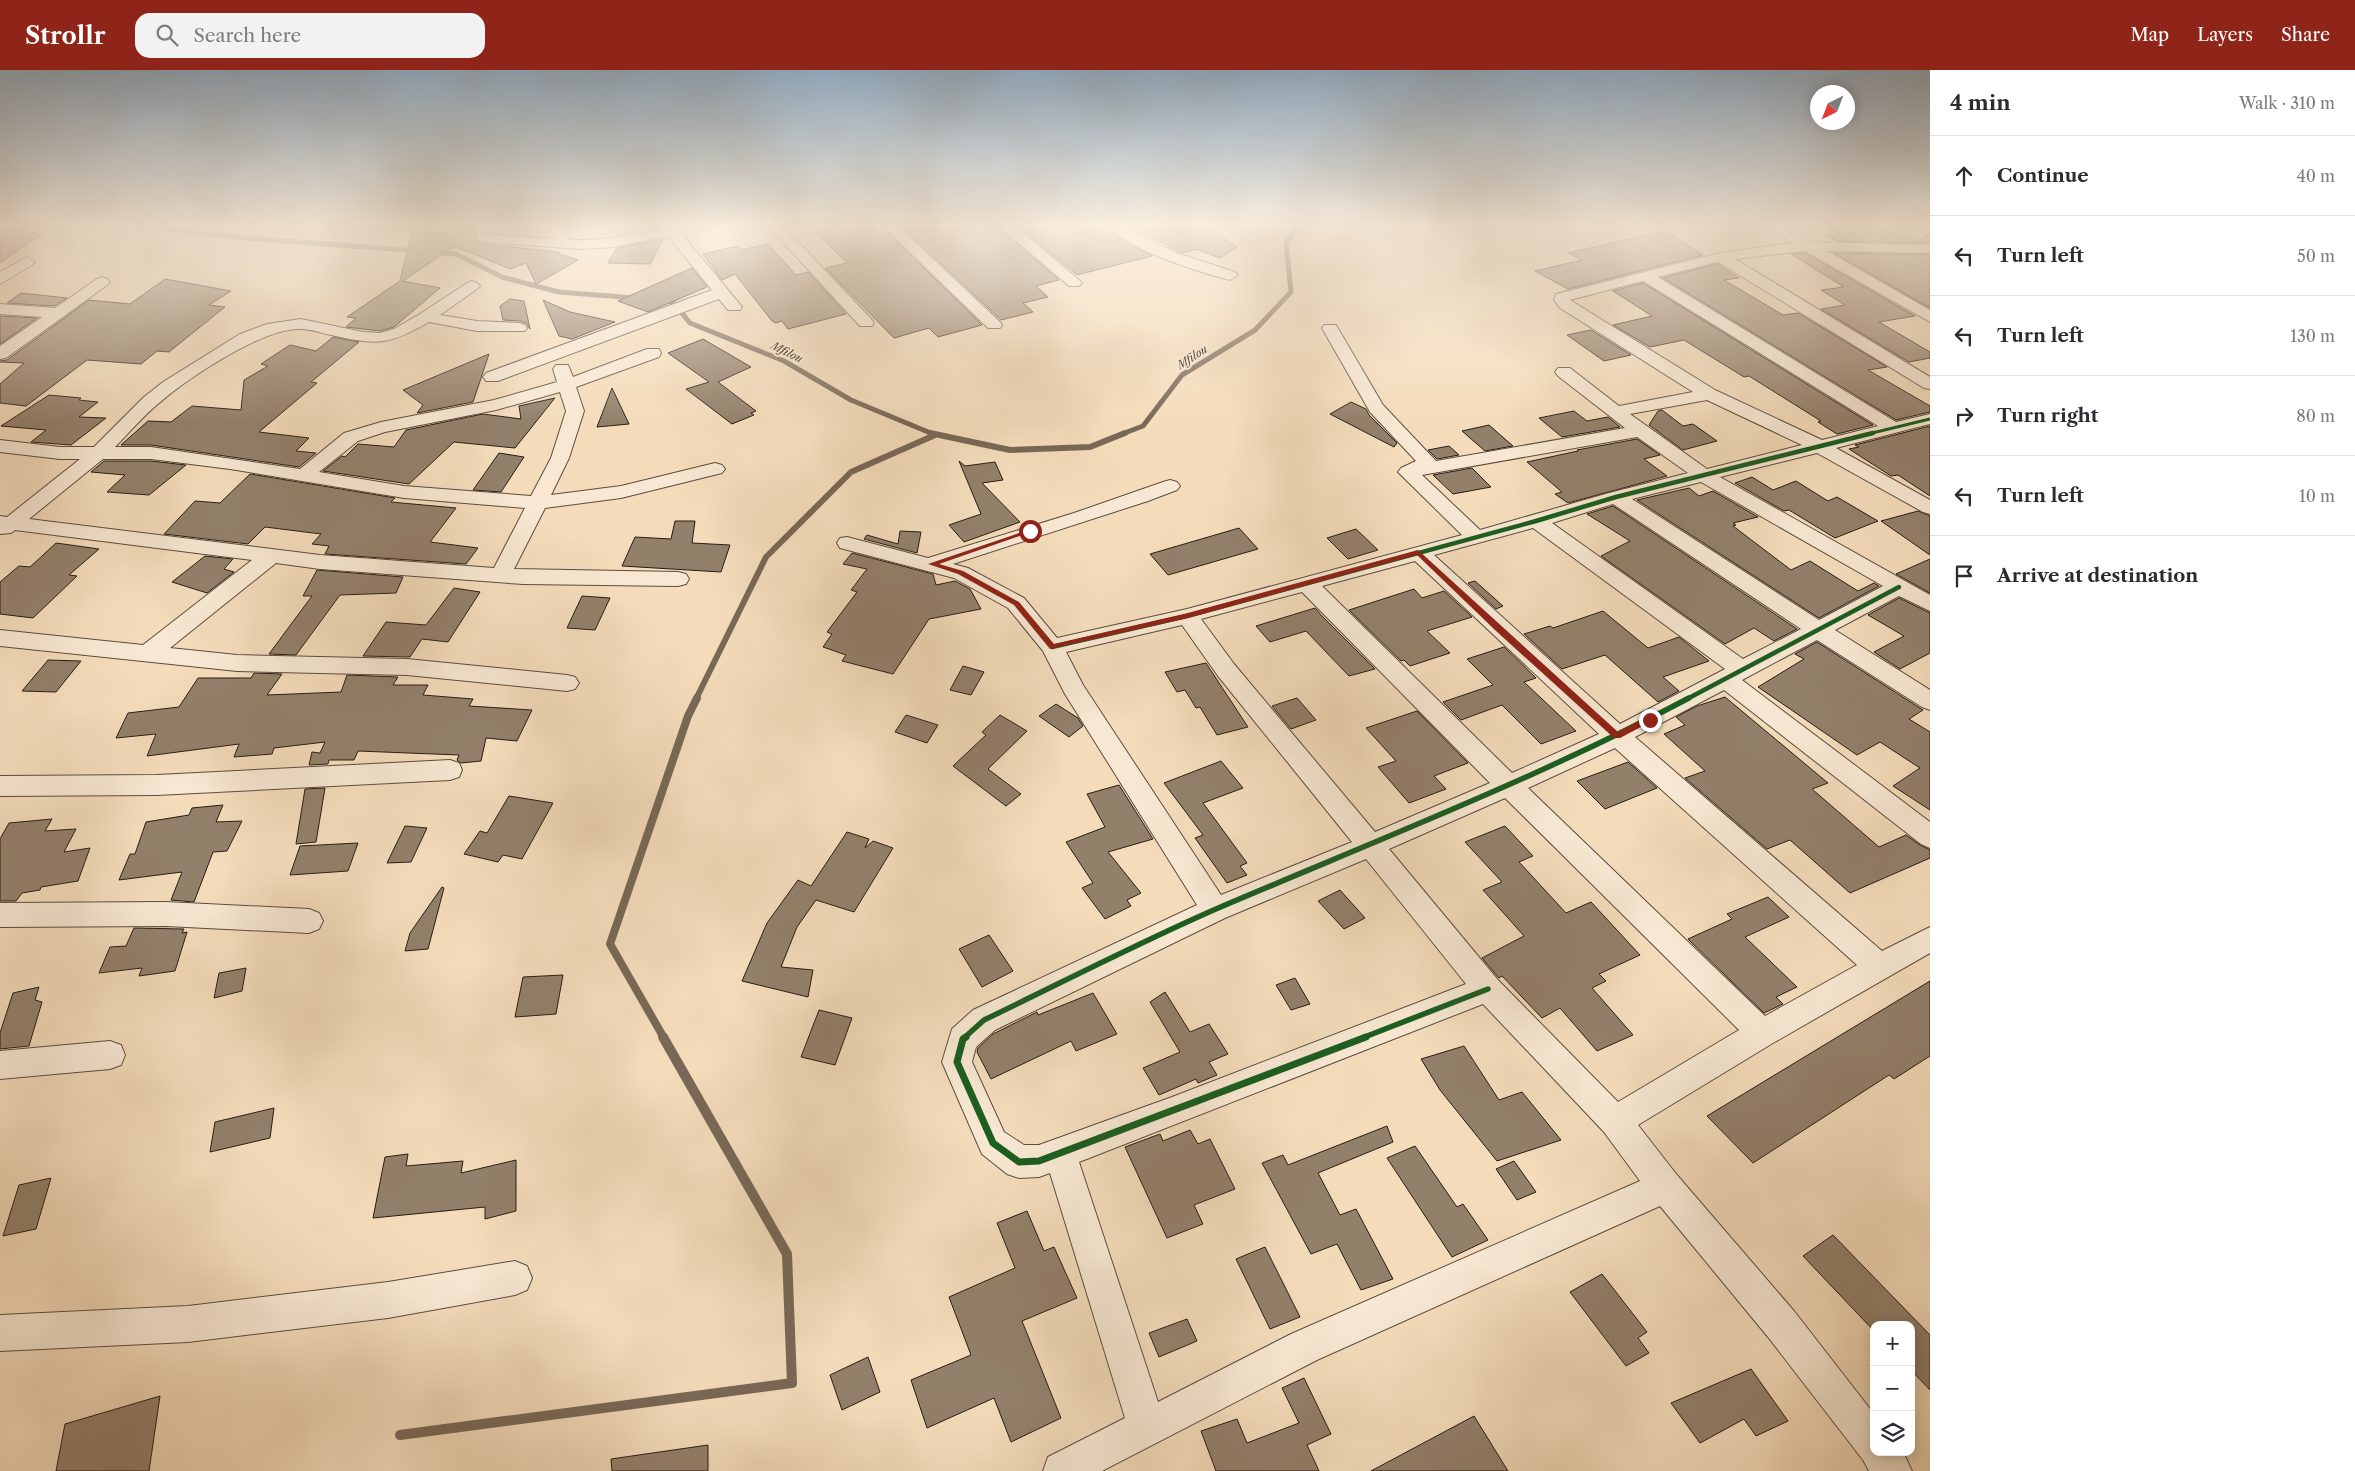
<!DOCTYPE html>
<meta charset="utf-8">
<style>
body{margin:0;font-family:"Libre Caslon Text",serif;background:#f2f2f3;color:#2b2b33}
.controls{position:absolute;right:15px;bottom:15px;display:grid;overflow:hidden;border-radius:10px;box-shadow:0 2px 12px #0003}
.controls button{width:45px;height:45px;display:grid;place-items:center;padding:0;border:0;border-bottom:1px solid #e1e1e2;background:#fff;color:#2b2b33;font:25px sans-serif}
.compass{position:absolute;left:1810px;top:15px;width:45px;height:45px;border-radius:50%;background:#fff;box-shadow:0 2px 12px #0003;rotate:222deg}
.stop{position:absolute;width:15px;height:15px;margin:-11px;border:4px solid #8f2418;border-radius:50%;background:#fff}
.stop.end{background:#8f2418;border-color:#fff;box-shadow:0 1px 5px #0008}
.list{margin:0;padding:0;list-style:none}
h2{display:flex;justify-content:space-between;align-items:center;height:65px;margin:0;padding:0 20px;font-size:21px}
h2 small{font-size:16px;font-weight:400;color:#7c7c81}
.list li{display:grid;grid-template-columns:32px 1fr auto;gap:15px;align-items:center;box-sizing:border-box;height:80px;padding:0 20px;border-top:1px solid #e1e1e2}
.list b{display:block;font-size:19px;white-space:nowrap}
.list em{font-size:16px;font-style:normal;color:#7c7c81}
.icon{flex:none;width:28px;height:28px;fill:none;stroke:currentColor;stroke-width:2;stroke-linecap:round;stroke-linejoin:round}
.map{position:relative;flex:none;width:1930px;height:1401px;overflow:hidden}
header{display:flex;align-items:center;gap:30px;box-sizing:border-box;height:70px;padding:0 25px;background:#8f2418;color:#fff}
header strong{font-size:24px}
nav{display:flex;gap:28px;margin-inline-start:auto;font-size:18px}
.search{width:350px;height:45px;background:#f2f2f3;display:flex;align-items:center;gap:12px;box-sizing:border-box;padding:0 18px;border-radius:15px;color:#7c7c81;font-size:19px}
main{display:flex}
aside{flex:1;background:#fff}
.map>svg:first-child{display:block}
.lines{fill:none;stroke-linecap:round;stroke-linejoin:round}
.stream-far3{stroke:#796857;stroke-width:5}
.stream-far2{stroke:#796857;stroke-width:6}
.stream-far1{stroke:#796857;stroke-width:8}
.stream{stroke:#796857;stroke-width:10}
.building{fill:#93806b;stroke:#291c15}
.minor-casing{stroke:#5c4c3e;stroke-width:2}
.minor{fill:#f8e8d3;fill-rule:evenodd}
.cycleway-far3-casing{stroke:#f8e8d3;stroke-width:5}
.cycleway-far2-casing{stroke:#f8e8d3;stroke-width:7}
.cycleway-far1-casing{stroke:#f8e8d3;stroke-width:9}
.cycleway-casing{stroke:#f8e8d3;stroke-width:10}
.cycleway-far3{stroke:#1b5e20;stroke-width:3}
.cycleway-far2{stroke:#1b5e20;stroke-width:4.5}
.cycleway-far1{stroke:#1b5e20;stroke-width:5.5}
.cycleway{stroke:#1b5e20;stroke-width:7}
.route{fill:#8f2418}
.labels{text-anchor:middle;stroke-width:4;stroke-linejoin:round;paint-order:stroke}
.far-water-label{font-size:11px;font-style:italic;fill:#5f4f41;stroke:#f8e8d3}
</style>
<header>
<strong>Strollr</strong>
<div class="search"><svg class="icon" aria-label="search" viewBox="0 0 24 24"><circle cx="10" cy="10" r="6"/><path d="M15 15l6 6"/></svg>Search here</div>
<nav><a>Map</a><a>Layers</a><a>Share</a></nav>
</header>
<main>
<div class="map">
<svg width="1930" height="1401" viewBox="0 0 1930 1401">
<rect width="100%" height="100%" fill="#f4dcbb"/>
<filter id="stains"><feTurbulence type="fractalNoise" baseFrequency=".004" numOctaves="4"/><feColorMatrix values="0 0 0 0 .2 0 0 0 0 .09 0 0 0 0 .02 0 0 0 .5 -.17"/></filter>
<radialGradient id="worn" r=".72"><stop offset=".6" stop-color="#630" stop-opacity="0"/><stop offset="1" stop-color="#630" stop-opacity=".3"/></radialGradient>
<g class="lines">
<path class="stream-far3" d="M156,157L234,167L418,181
M434,182L456,184L502,207L559,222L635,228
M664,231L673,232L690,253L784,291L851,330L933,364
M1122,364L1143,356L1182,305L1255,260L1291,222L1286,173L1297,157"/>
<path class="stream-far2" d="M930,363L1010,380L1090,377L1125,363
M696,629L766,487L851,402L935,365"/>
<path class="stream-far1" d="M664,968L610,874L688,646L697,628"/>
<path class="stream" d="M400,1365L792,1313L787,1184L663,967"/>
</g>
<path class="building" d="M409,157H481L476,160L477,165L474,169L482,174L559,182L557,183L578,190L536,214L526,193L510,199L454,176L403,211L440,218L394,257L380,261L346,257L356,248L347,247L400,211L413,159Z
M640,157L645,160L657,158L617,165L615,161Z
M839,157H852L856,161L872,158L879,164L887,162L982,255L938,267L929,258L894,268L825,198L847,193L816,162Z
M908,157H998L1059,210L1036,216L1048,227L1023,233L1033,242L1001,250L903,158Z
M1019,157H1109L1118,167L1152,186L1077,205Z
M1131,157H1206L1237,177L1220,188L1196,179L1183,183Z
M1827,157H1875L1918,171L1930,163V173L1837,171L1827,166L1840,164Z
M0,158L42,164L0,193Z
M1665,161L1703,185L1568,219L1535,201L1582,190L1568,183Z
M663,169L650,194L608,193L617,178Z
M768,174L796,205L808,202L846,244L788,259L782,251L776,253L772,251L735,204L722,210L703,184L738,176L741,180Z
M1805,183L1915,246L1879,252L1930,282V288L1909,292L1821,239L1845,235L1821,220L1844,217L1791,184Z
M1834,183L1930,185V238Z
M1717,194L1739,208L1724,210L1783,245L1798,243L1887,297L1868,300L1930,336V342L1896,350L1663,208Z
M692,198L707,217L648,242L618,231Z
M165,209L231,221L209,235L225,237L169,282L157,281L141,294L87,290L26,336L0,333V314L24,293L0,292V291L7,290L89,230L130,234Z
M1643,213L1873,355L1837,364L1818,352L1821,351L1749,306L1744,307L1684,270L1650,277L1613,255L1652,246L1613,221Z
M21,223L67,228L54,236L7,233Z
M510,229L524,231L530,259L526,253L520,251L503,250L500,236Z
M543,230L570,242L615,252L572,269L559,266Z
M0,246L37,248L0,274Z
M1591,260L1631,285L1604,291L1567,265Z
M333,267L359,272L311,312L317,313L259,362L309,368L296,381L316,383L299,397L151,375H121L148,351L171,352L192,336L241,340L244,310L268,296L261,294L290,275L316,281Z
M703,269L751,297L718,312L756,341L751,343L754,345L732,354L686,319L709,312L668,283Z
M489,284L473,332L417,343L423,335L403,320Z
M612,318L629,354L597,357Z
M49,325L81,328L79,330L98,332L79,347L106,348L71,375L31,372L46,360L1,356Z
M555,328L515,378L454,372L409,414L323,401L342,386L345,387L358,374L394,377L406,360L483,344L521,349L519,336Z
M1351,332L1366,339L1369,345L1397,373L1394,377L1330,344Z
M1662,340L1683,356L1693,354L1717,371L1683,380L1649,355L1658,341Z
M1574,341L1587,351L1608,347L1620,357L1562,367L1539,348Z
M1489,355L1513,376L1485,381L1462,361Z
M1930,356V426L1898,405L1891,406L1849,379L1859,377L1855,375Z
M1637,369L1660,385L1644,389L1667,406L1568,433L1555,424L1562,422L1527,392L1578,381L1577,380Z
M1449,376L1459,385L1437,389L1428,380Z
M499,383L524,387L501,422L473,420Z
M104,391H151L186,395L149,425L107,422L125,405L91,402Z
M959,391L965,396L995,392L1003,410L982,413L1020,452L964,472L949,455L981,444Z
M1472,398L1491,417L1453,424L1433,405Z
M250,404L395,428L391,432L456,438L430,472L478,478L466,494L325,484L329,476L312,474L321,464L265,457L248,474L164,464L195,431L220,433Z
M1752,407L1773,420L1796,411L1828,431L1837,427L1878,451L1835,468L1789,440L1784,441L1735,413Z
M1689,418L1699,426L1713,421L1758,447L1733,453L1736,455L1733,456L1791,500L1810,491L1858,521L1874,513L1879,516L1819,548L1637,430Z
M1613,436L1797,559L1774,571L1754,558L1725,574L1601,486L1630,471L1587,444Z
M1918,441L1930,446V485L1881,451Z
M675,451H695L692,473L730,475L721,502L622,496L635,467L671,469Z
M1239,458L1258,479L1168,505L1150,484Z
M1356,459L1378,480L1348,489L1327,468Z
M900,461L921,462L917,483L864,469L867,465L898,474Z
M56,473L99,479L69,505L77,506L33,548L0,544V512L19,496L30,497Z
M852,483L933,504L936,515L955,511L970,519L981,539L929,549L893,604L842,591L846,585L823,577L832,564L827,562L857,522L851,520L867,499L843,494Z
M205,486L233,489L224,499L234,502L207,523L172,512Z
M1930,489V523L1896,504Z
M317,500L403,507L396,523L340,525L296,585L269,584L312,526H303Z
M1475,511L1503,536L1496,539L1468,513Z
M454,518L480,522L448,572L422,569L410,587L363,586L386,552L426,555Z
M1414,519L1422,528L1444,521L1472,547L1427,561L1450,583L1410,596L1404,590L1401,591L1349,540Z
M582,526L610,528L595,560L567,558Z
M1899,528L1930,543V583L1900,599L1874,582L1904,566L1868,545Z
M1315,538L1323,547L1375,599L1349,606L1306,561L1270,572L1256,556Z
M1603,541L1648,578L1679,567L1709,591L1663,607L1679,621L1658,632L1605,585L1562,599L1524,564L1550,556L1553,558Z
M1817,572L1923,640L1909,649L1930,662V740L1893,716L1920,698L1880,672L1857,685L1758,617L1804,589L1795,584Z
M1504,577L1536,608L1524,612L1576,661L1541,674L1502,635L1461,650L1443,632L1493,615L1467,589Z
M48,590L81,591L56,622L22,621Z
M1206,593L1248,657L1217,665L1200,637L1196,638L1185,620L1177,622L1165,602Z
M963,596L984,602L971,625L950,620Z
M254,603L282,604L267,625L341,622L347,605L398,607L393,615H428L423,625L473,629L469,636L532,640L517,671L486,668L481,691L461,693L457,690L459,685L358,681L354,690H329L328,694L309,695L312,682L320,683L325,672L274,678L272,684L234,687L239,674L147,686L156,664L116,668L128,643L179,637L198,608H251Z
M1725,627L1828,713L1812,719L1879,777L1906,765L1920,775L1930,780V788L1850,823L1790,770L1767,779L1685,708L1705,701L1664,664L1685,655L1676,647L1697,636Z
M1297,628L1316,650L1291,659L1272,636Z
M1056,634L1078,648L1083,656L1069,667L1039,646Z
M1417,641L1468,693L1434,706L1446,719L1409,733L1378,697L1396,691L1366,658Z
M906,645L938,655L927,673L895,662Z
M1000,645L1027,661L988,699L1021,724L1006,736L953,696L986,665L982,662Z
M1221,691L1243,718L1203,733L1247,793L1240,796L1247,805L1227,813L1195,768L1203,765L1164,713Z
M1628,692L1657,718L1605,739L1577,711Z
M1119,715L1153,769L1108,782L1141,823L1127,830L1131,836L1105,849L1082,818L1093,813L1066,772L1105,757L1087,724Z
M325,718L316,772L296,774L305,719Z
M509,726L553,733L522,789L503,785L498,792L464,784L480,761L487,763Z
M223,735L216,752L242,751L227,781L213,782L194,832L171,830L182,802L119,810L130,784H135L146,752L189,745L192,738Z
M52,749L45,761L76,759L64,782L90,778L78,811L41,817L40,820L22,823L16,831H0V769L9,753Z
M405,756L427,758L411,792L387,793Z
M1505,756L1533,786L1519,792L1566,843L1591,832L1640,885L1599,904L1606,911L1592,918L1633,965L1597,981L1560,938L1542,948L1502,906L1499,908L1482,888L1524,866L1483,820L1502,812L1465,772Z
M847,762L869,769L865,778L873,771L893,778L854,842L816,830L797,857L781,897L813,900L808,927L742,911L767,853L798,810L811,816Z
M358,773L348,801L290,805L300,776Z
M442,817L444,818L428,879L405,881L410,863Z
M1340,820L1365,848L1344,859L1318,831Z
M1768,827L1789,847L1745,867L1797,917L1776,927L1783,934L1764,943L1688,869L1732,849L1727,844Z
M134,858L184,859L182,863L187,862L175,901L139,906L142,898L99,903L110,877L126,876Z
M989,865L1013,901L982,917L959,879Z
M246,898L242,921L214,928L219,903Z
M563,905L556,944L515,947L523,907Z
M1295,908L1310,934L1291,940L1276,915Z
M1930,911V986L1894,1009L1889,1005L1753,1093L1707,1046Z
M39,917L35,930L42,932L29,976L0,979V963L13,923Z
M1165,922L1190,962L1209,954L1228,984L1209,992L1217,1005L1198,1013L1196,1009L1159,1025L1143,998L1180,982L1150,932Z
M1093,923L1117,964L1076,981L1071,971L991,1009L977,982L978,978L993,964L1037,942L1038,945Z
M819,940L852,948L835,995L801,987Z
M1464,976L1499,1030L1522,1022L1561,1070L1497,1091L1440,1020L1421,989Z
M274,1038L270,1068L210,1082L215,1052Z
M1387,1056L1393,1072L1318,1103L1340,1145L1356,1139L1393,1209L1361,1220L1337,1174L1311,1184L1262,1093L1283,1085L1288,1095Z
M1190,1060L1198,1074L1210,1069L1235,1119L1194,1135L1203,1154L1167,1168L1125,1077L1160,1064L1163,1071Z
M1415,1076L1457,1137L1463,1134L1488,1170L1452,1187L1387,1088Z
M408,1084L406,1096L463,1091L461,1103L516,1090V1141L485,1149V1137L373,1148L385,1087Z
M1514,1091L1536,1122L1517,1130L1496,1099Z
M51,1108L36,1159L3,1166L19,1115Z
M1027,1141L1044,1181L1054,1177L1077,1228L1022,1251L1061,1348L1011,1372L994,1328L927,1358L911,1310L971,1285L949,1227L1015,1198L997,1153Z
M1833,1165L1930,1265V1320L1911,1300V1255H1874V1261L1803,1186Z
M1265,1177L1300,1247L1270,1259L1236,1189Z
M1602,1204L1647,1262L1638,1268L1649,1283L1626,1296L1570,1222Z
M1187,1249L1197,1271L1159,1287L1149,1263Z
M868,1287L880,1322L842,1340L830,1305Z
M1751,1299L1788,1351L1756,1366L1744,1349L1700,1373L1671,1333Z
M1304,1308L1331,1364L1307,1375L1319,1401H1216L1201,1361L1237,1349L1247,1373L1299,1353L1282,1318Z
M160,1326L149,1401H56L65,1354Z
M1474,1346L1508,1401H1371Z
M708,1375V1401H612L611,1389Z"/>
<g class="lines">
<defs>
<path id="minor" d="M549,157H563L570,170C601,171 632,166 662,159L661,157H697L695,160L681,163L742,237L740,240H728L719,229L498,311H486L483,307L486,303L712,220L668,166L613,177L581,179L483,172L476,168L483,164L555,169Z
M769,157H784L872,250L874,253L872,256H860Z
M884,157H899L1000,252L1002,255L1000,258H988Z
M1000,157H1016L1079,210L1082,213L1079,216H1069Z
M1111,157H1127L1149,170L1177,183L1235,202L1238,205L1230,210C1203,203 1126,180 1111,157Z
M1768,157H1785L1811,172L1930,175V183L1827,181L1930,240V252L1805,181L1735,189L1930,307V319L1924,318L1718,192L1658,207L1896,352L1930,344V354L1836,378L1930,430V444L1923,442L1817,383L1720,407L1930,525V541L1899,526L1835,560L1930,620V640L1922,637L1817,570L1742,610L1930,752V778L1921,774L1724,620L1635,667L1882,881L1930,857V883L1773,973L1638,1055L1677,1105L1794,1241L1874,1344V1382H1903L1912,1401H1869L1863,1390L1768,1267L1660,1136L1317,1290L1102,1401H1043L1048,1387L1125,1348L1050,1103L1039,1107L1019,1108L1007,1104L982,1084L942,992L952,959L973,940L1197,835L1065,624L1043,581L1008,538L954,508L840,478L837,473L840,468L847,467L928,488L1074,443L1163,412L1170,410L1177,412L1180,416L1177,420L1148,431L953,494L968,498L1024,528L1057,568L1187,539L1462,465L1398,402L1401,398L1416,391L1370,342L1322,258L1324,255H1336L1383,335L1436,391L1625,358L1558,306L1555,302L1558,298H1570L1619,336L1693,322L1560,238L1554,230L1556,224L1720,183L1793,173ZM1643,211L1878,356L1822,370L1715,320L1570,230ZM1707,330L1802,375L1707,399L1630,344ZM1637,367L1688,403L1609,423L1480,460L1422,405ZM1701,412L1883,516L1819,550L1632,429ZM1613,434L1801,559L1743,589L1552,453ZM1533,458L1725,599L1620,654L1434,485ZM1415,491L1599,664L1512,703L1322,516ZM1302,522L1490,713L1375,762L1234,594L1201,549ZM1182,555L1218,606L1352,772L1221,825L1083,615L1066,582ZM1615,678L1857,895L1765,946L1528,718ZM1505,728L1739,960L1618,1032L1498,910L1389,779ZM1366,789L1466,914L1172,1027L1039,1075H1024L1004,1062L972,992L976,977L995,960L1225,848ZM1483,934L1604,1062L1640,1111L1291,1264L1158,1332L1079,1092Z
M27,187L35,192L32,195L0,214V202Z
M102,207L107,209L110,212L107,215L6,288L0,289V276L42,247L0,244V234L55,238L97,209Z
M472,211L477,213L480,216L477,219L440,245L477,251L519,253L525,255L527,258L525,261H477L429,252C388,276 376,275 331,265C321,263 311,259 301,259C264,257 186,309 158,334C142,347 129,363 115,377H151L300,399L344,363L381,352L494,330L557,312L553,299L556,295H568L573,307L647,279H659L661,283L659,287L576,317L584,341L569,388L551,425L621,416L715,393L722,395L725,399L722,403L621,428L545,438L514,499L678,502L686,504L689,509L686,514L678,516L523,514L320,499L276,493L170,578L237,585L407,589L567,605L575,607L579,613L575,619L567,621L407,605L237,601L0,576V560L143,575L252,490L15,460L11,463L0,464V446L7,447L80,389H60L0,382V370L60,377H94L144,327L163,312L240,264L267,254L301,249L363,262L380,263L394,259L420,244L467,213ZM560,322L566,341L551,388L531,426L404,416L319,402L358,371L385,362L496,340ZM103,389H151L230,399L404,428L525,438L494,498L320,485L29,449Z
M450,690L459,693L462,700L459,707L450,710L157,725L0,726V706L157,705Z
M166,832L309,839L319,843L323,851L319,859L309,863L166,856L0,857V833Z
M110,971L121,975L125,985L121,995L110,999L0,1009V981Z
M515,1191L527,1196L532,1208L527,1220L515,1225L388,1248L188,1272L0,1281V1245L188,1236L388,1212Z"/>
</defs>
<use href="#minor" class="minor-casing"/>
<use href="#minor" class="minor"/>
<defs>
<path id="cycleway-far3" d="M1868,364L1930,349"/>
<path id="cycleway-far2" d="M1052,577L1187,546L1536,451L1616,427L1873,363
M1687,629L1899,517"/>
<path id="cycleway-far1" d="M964,968L984,950C1061,913 1138,873 1216,839C1375,771 1536,709 1689,628
M1362,968L1488,919"/>
<path id="cycleway" d="M966,967L963,969L957,992L993,1073L1019,1092L1039,1091L1366,967"/>
</defs>
<use href="#cycleway-far3" class="cycleway-far3-casing"/>
<use href="#cycleway-far2" class="cycleway-far2-casing"/>
<use href="#cycleway-far1" class="cycleway-far1-casing"/>
<use href="#cycleway" class="cycleway-casing"/>
<use href="#cycleway-far3" class="cycleway-far3"/>
<use href="#cycleway-far2" class="cycleway-far2"/>
<use href="#cycleway-far1" class="cycleway-far1"/>
<use href="#cycleway" class="cycleway"/>
</g>
<linearGradient id="sky" x2="0" y2="1"><stop stop-color="#91aac0"/><stop offset="0.44" stop-color="#faefe0"/><stop offset="1" stop-color="#faefe0" stop-opacity="0"/></linearGradient>
<rect width="1930" height="353" fill="url(#sky)"/>
<path class="route" d="M1028,460L1034,461L939,494L963,501L1019,532L1054,574L1188,543L1418,480L1618,662L1647,647L1654,650L1620,668H1614L1495,560L1417,485L1188,548L1050,579L1014,535L958,504L928,494Z"/>
<g class="labels">
<g class="far-water-label">
<text transform="translate(787 282) rotate(26)" y="4">Mfilou</text>
<text transform="translate(1192 287) rotate(-33)" y="4">Mfilou</text>
</g>
</g>
<rect width="100%" height="100%" filter="url(#stains)"/>
<rect width="100%" height="100%" fill="url(#worn)"/>
</svg>
<div class="controls">
<button>+</button>
<button>−</button>
<button><svg class="icon" aria-label="layers" viewBox="0 0 24 24"><path d="M12 4l9 5-9 5-9-5zM3 14l9 5 9-5"/></svg></button>
</div>
<svg class="compass" viewBox="-18 -18 36 36"><path d="M0-13l5 13h-10z" fill="#e53935"/><path d="M0 13l5-13h-10z" fill="#7c7c81"/></svg>
<div class="stop" style="left:1030px;top:461px"></div>
<div class="stop end" style="left:1650px;top:650px"></div>
</div>
<aside>
<h2>4 min<small>Walk · 310 m</small></h2>
<ul class="list">
<li><svg class="icon" aria-label="ahead" viewBox="0 0 24 24"><path d="M12 20V5M6 11l6-6 6 6"/></svg><div><b>Continue</b></div><em>40 m</em></li>
<li><svg class="icon" aria-label="left" viewBox="0 0 24 24"><path d="M17 20v-9H6M10 6l-5 5 5 5"/></svg><div><b>Turn left</b></div><em>50 m</em></li>
<li><svg class="icon" aria-label="left" viewBox="0 0 24 24"><path d="M17 20v-9H6M10 6l-5 5 5 5"/></svg><div><b>Turn left</b></div><em>130 m</em></li>
<li><svg class="icon" aria-label="right" viewBox="0 0 24 24"><path d="M7 20v-9h11M14 6l5 5-5 5"/></svg><div><b>Turn right</b></div><em>80 m</em></li>
<li><svg class="icon" aria-label="left" viewBox="0 0 24 24"><path d="M17 20v-9H6M10 6l-5 5 5 5"/></svg><div><b>Turn left</b></div><em>10 m</em></li>
<li><svg class="icon" aria-label="arrive" viewBox="0 0 24 24"><path d="M6 21V4h12l-3 4 3 4H6"/></svg><div><b>Arrive at destination</b></div></li>
</ul>
</aside>
</main>
